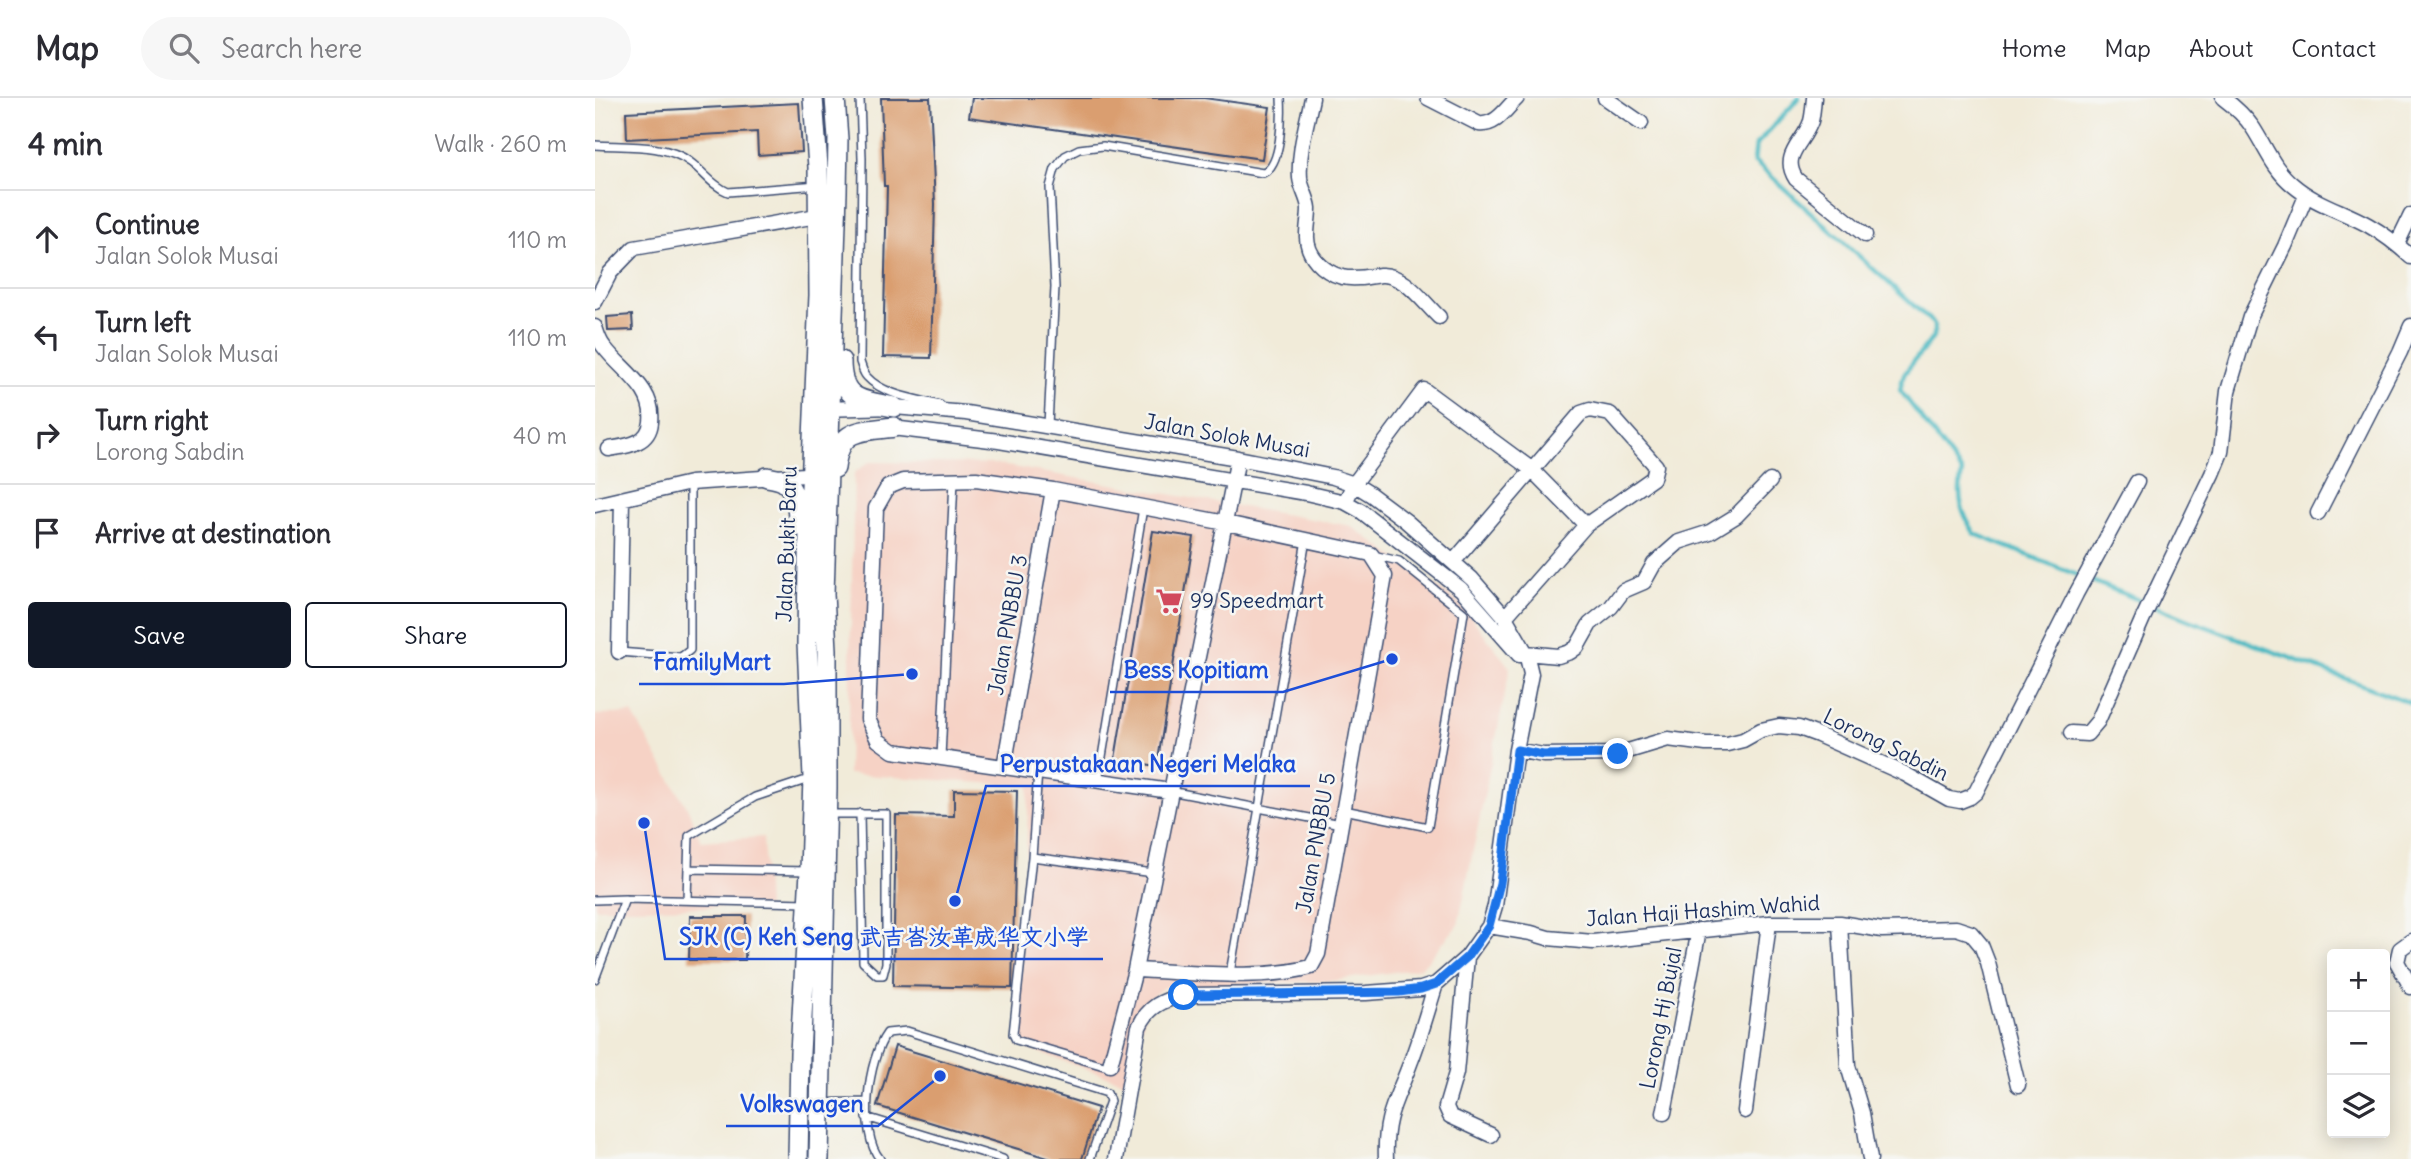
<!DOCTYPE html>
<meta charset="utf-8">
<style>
body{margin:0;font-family:Delius,"LXGW WenKai TC",sans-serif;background:#f7f7f7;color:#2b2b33}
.controls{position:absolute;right:21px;bottom:21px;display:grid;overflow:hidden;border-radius:7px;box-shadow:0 4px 18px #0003}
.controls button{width:63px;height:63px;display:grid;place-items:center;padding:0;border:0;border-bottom:2px solid #e1e1e2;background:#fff;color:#2b2b33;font:35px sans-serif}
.stop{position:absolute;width:21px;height:21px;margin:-16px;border:5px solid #1a73e8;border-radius:50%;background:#fff}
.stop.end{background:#1a73e8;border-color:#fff;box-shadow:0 2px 7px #0008}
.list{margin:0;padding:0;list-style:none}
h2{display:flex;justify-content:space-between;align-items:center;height:91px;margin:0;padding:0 28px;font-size:30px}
h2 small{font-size:23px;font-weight:400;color:#7c7c81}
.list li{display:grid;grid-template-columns:46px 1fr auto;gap:21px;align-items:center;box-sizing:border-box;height:98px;padding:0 28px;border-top:2px solid #e1e1e2}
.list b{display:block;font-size:26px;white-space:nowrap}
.list p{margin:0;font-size:23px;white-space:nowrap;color:#7c7c81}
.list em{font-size:23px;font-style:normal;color:#7c7c81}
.actions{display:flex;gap:14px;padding:21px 28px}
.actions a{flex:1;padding:16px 0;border:2px solid #111827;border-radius:7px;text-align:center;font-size:24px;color:#111827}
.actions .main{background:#111827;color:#fff}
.icon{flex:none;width:38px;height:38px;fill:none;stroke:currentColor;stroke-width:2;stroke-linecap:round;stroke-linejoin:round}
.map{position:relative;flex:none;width:1816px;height:1061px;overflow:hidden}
header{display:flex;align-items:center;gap:42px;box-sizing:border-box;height:98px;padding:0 35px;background:#fff;border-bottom:2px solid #e1e1e2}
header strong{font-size:33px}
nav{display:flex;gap:38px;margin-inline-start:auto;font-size:24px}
.search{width:490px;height:63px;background:#f7f7f7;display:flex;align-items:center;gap:18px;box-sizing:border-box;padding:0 24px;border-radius:38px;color:#7c7c81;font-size:26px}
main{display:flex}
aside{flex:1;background:#fff}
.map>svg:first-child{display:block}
.built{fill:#f6d2c5}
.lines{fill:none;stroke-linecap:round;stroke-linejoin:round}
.stream{stroke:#4bbac3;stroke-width:4.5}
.building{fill:#da9e70}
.service-casing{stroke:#3b4b70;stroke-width:10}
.minor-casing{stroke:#3b4b70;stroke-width:17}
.secondary-casing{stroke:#3b4b70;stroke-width:22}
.service{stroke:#fff;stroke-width:7}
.minor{stroke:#fff;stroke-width:14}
.secondary{stroke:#fff;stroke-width:19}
.route{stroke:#1a73e8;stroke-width:9}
.labels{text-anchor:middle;stroke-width:5;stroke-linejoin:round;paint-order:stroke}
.street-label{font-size:21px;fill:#1b2f5e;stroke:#f6f6f2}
.poi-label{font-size:21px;fill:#1b2f5e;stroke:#f6f6f2;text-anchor:start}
.leader{fill:none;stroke:#1d4ed8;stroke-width:2.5}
.callout-dot{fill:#1d4ed8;stroke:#f6f6f2;stroke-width:2.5}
.callout-label{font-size:23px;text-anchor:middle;font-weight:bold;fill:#1d4ed8;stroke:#f6f6f2;stroke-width:5;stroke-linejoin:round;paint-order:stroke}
</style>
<header>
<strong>Map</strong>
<div class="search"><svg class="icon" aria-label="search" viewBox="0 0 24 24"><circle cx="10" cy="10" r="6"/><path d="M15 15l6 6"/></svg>Search here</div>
<nav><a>Home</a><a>Map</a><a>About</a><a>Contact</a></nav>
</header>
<main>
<aside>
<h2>4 min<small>Walk · 260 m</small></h2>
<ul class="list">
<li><svg class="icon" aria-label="ahead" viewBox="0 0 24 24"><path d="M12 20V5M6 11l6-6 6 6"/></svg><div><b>Continue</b><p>Jalan Solok Musai</p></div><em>110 m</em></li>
<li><svg class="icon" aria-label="left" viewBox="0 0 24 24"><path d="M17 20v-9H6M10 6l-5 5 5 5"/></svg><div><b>Turn left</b><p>Jalan Solok Musai</p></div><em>110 m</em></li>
<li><svg class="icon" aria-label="right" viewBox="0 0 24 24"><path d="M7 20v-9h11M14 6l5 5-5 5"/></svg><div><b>Turn right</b><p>Lorong Sabdin</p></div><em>40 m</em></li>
<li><svg class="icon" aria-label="arrive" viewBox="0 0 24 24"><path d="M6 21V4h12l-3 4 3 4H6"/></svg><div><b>Arrive at destination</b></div></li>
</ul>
<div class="actions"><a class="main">Save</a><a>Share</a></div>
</aside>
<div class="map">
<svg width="1816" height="1061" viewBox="0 0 1816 1061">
<rect width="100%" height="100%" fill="#f6f6f2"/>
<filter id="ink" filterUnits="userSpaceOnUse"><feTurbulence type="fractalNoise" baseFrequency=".0143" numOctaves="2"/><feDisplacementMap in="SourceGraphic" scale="14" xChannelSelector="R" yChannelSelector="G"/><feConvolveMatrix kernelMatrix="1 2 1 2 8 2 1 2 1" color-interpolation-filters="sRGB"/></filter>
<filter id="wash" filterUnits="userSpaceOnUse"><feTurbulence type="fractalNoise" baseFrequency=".00686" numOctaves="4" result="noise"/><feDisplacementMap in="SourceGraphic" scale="28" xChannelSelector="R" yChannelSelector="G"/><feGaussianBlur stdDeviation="1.57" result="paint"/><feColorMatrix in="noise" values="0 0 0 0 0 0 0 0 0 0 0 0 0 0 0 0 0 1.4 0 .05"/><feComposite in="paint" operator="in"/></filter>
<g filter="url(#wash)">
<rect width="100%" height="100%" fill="#f1ebd9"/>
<path class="built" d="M274,364L400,366L756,428L866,506L915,570L863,827L826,870L736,883L569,889L554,901L532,985L423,947L434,688L253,676L259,375Z
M37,615L93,711L106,743L168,739L172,809L0,810V617Z"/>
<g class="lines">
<path class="stream" d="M1204,0L1161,47L1159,63L1339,226V238L1309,276L1305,292L1367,374C1362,399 1366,415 1380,436L1599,524L1816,605"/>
</g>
<g id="blocks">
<path class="building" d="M286,0H335L340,106L336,260L288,259L292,88H289Z
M377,0H609L675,9L667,61L374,19Z
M204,5L207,54L163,57L162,34L32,41L31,14Z
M37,217L38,232L13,233L12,219Z
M558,433L599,439L562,668L520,661Z
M359,692L422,693L417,890L298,888L301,717L359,718Z
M95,818H151L150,862H94Z
M300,948L503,1010L487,1061H456L282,1008Z"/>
</g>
</g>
<g filter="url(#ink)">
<use href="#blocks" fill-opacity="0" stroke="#3b4b70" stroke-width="2"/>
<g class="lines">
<defs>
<path id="service" d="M265,0L267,61L265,264C267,269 268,275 272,279C288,297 322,301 345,307
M0,47C29,49 71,45 95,64C109,74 116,87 133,94L223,87
M453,327L460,189L455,89L460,71L470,58L484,51L508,48L668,75C687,68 687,18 686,0
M24,554L86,559L95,552V385
M346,659L359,382
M443,673L437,759L418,936L421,942L509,968L514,967
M503,683L548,410
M575,693L746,726
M749,712L833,729L869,515L804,463L778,457
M232,716H291V865L288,877H282L268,864L265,715
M437,759L558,775
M93,771L214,773
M92,801L94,738L160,699L217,680
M0,802L30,801
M635,875L711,442
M0,881L30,801L212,805
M205,1005L271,1004
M271,1019L408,1061
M285,1061C263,1035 273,961 292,935L312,933L512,995L515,1003L495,1061"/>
<path id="minor" d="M717,0C712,25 703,54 705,80C706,90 713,100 714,110C714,120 712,128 712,137C711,157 728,174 747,179C760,182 772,179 785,177C809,175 828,204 844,219
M833,0L884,26C901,28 911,11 922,0
M1010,0L1046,25
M1219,0C1218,8 1218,16 1216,23C1209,45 1185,57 1201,81L1270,137
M1628,0C1640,9 1650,18 1658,30C1671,50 1679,72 1698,87C1720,106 1748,113 1773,127C1789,136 1803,147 1816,159
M1802,146L1816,117
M0,204L15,175L39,150L222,118
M0,229C2,235 4,243 9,249C27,273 60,290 56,324C54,346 32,348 14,351
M228,311L299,309L371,315L643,360L738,379L759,386L775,396L811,423L877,481L910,519L931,555L936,576L921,652L900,808L894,828L872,859L841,886L826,891L771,895L589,897C567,902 553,909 544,929L521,1061
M289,329L404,343L711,395L750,404L766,413L866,491L924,557
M750,404L759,386L829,292L936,371L991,427
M0,407L95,385L224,376
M1723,415L1805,254L1816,228
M859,463L986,315L995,312L1015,316L1061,368L1058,380L991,427L910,519
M24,554L27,401
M931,555L963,558L975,554L982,549L995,526L1016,509L1028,493L1049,484L1059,466L1084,444L1115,434L1141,418L1175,383
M1476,635L1492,636L1503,623L1548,520L1617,376L1626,354L1633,293L1655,219L1690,148L1711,98
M921,652L948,657L1023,656L1073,641L1111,646H1132L1148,642L1166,632L1184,628L1204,630L1223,637L1310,676L1354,701L1365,703L1375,699L1381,694L1481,496L1542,384
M409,669L458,392
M1245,825L1253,968L1267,1015L1275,1061
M894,828L936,835L953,840L998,844L1174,825H1245L1287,832L1361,830L1376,835L1386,847L1393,865L1423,987
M1816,843L1805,851L1802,864L1816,889
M872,859L861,975L851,1009L855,1018L896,1037
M540,872C594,874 665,883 716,869L723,856L790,478L776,456L631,425L458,392L381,381L308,383L293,389L281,410L273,621L283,642L298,653L575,693
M515,967L540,872L643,360
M1150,1013L1174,825
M1069,1015L1104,832
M791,1061C789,1016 802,1002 816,963C826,937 833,911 841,886"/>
<path id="secondary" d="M246,263C246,302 265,302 299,309
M240,370C245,329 264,334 299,329
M172,379C177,380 185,381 189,384C203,393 203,413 203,428
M203,1061L205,955L215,773L218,679L212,545L213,461L224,197L223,69L218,0
M224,1061L232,690V552L229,496L242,94L243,41L240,0"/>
</defs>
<use href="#service" class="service-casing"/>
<use href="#minor" class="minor-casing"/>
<use href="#secondary" class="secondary-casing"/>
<use href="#service" class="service"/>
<use href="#minor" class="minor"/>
<use href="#secondary" class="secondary"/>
</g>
</g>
<g class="lines" filter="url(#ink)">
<path class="route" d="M589,897L804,894L826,891L841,886L872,859L894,828L905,785L922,652L948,657L1023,656"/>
</g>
<defs>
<symbol id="supermarket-bare" viewBox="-9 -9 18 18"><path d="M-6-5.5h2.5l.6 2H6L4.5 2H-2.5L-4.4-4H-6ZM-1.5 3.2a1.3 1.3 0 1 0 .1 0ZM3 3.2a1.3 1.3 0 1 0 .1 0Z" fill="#d1495b" stroke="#f6f6f2" stroke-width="2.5" paint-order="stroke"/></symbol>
</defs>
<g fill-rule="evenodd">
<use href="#supermarket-bare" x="555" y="484" width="38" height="38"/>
</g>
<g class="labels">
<g class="street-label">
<text transform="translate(632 338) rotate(10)" y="7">Jalan Solok Musai</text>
<text transform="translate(192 446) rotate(-88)" y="7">Jalan Bukit Baru</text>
<text transform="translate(413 527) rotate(-80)" y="7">Jalan PNBBU 3</text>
<text transform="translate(1291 647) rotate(26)" y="7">Lorong Sabdin</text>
<text transform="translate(721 745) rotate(-80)" y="7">Jalan PNBBU 5</text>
<text transform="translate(1108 813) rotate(-4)" y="7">Jalan Haji Hashim Wahid</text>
<text transform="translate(1066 920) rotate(-79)" y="7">Lorong Hj Bujal</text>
</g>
<g class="poi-label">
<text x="595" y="510">99 Speedmart</text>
</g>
</g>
<path class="leader" d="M317 576L189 586H44M797 561L688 594H515M360 803L391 688H715M49 725L70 861H508M345 978L283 1028H131"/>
<g class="callout-dot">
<circle cx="317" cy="576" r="7"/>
<circle cx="797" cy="561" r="7"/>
<circle cx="360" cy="803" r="7"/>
<circle cx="49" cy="725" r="7"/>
<circle cx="345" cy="978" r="7"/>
</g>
<g class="callout-label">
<text x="117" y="572">FamilyMart</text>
<text x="601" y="580">Bess Kopitiam</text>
<text x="553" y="674">Perpustakaan Negeri Melaka</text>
<text x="289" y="847">SJK (C) Keh Seng 武吉峇汝革成华文小学</text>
<text x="207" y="1014">Volkswagen</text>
</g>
</svg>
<div class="controls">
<button>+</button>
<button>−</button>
<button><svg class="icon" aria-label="layers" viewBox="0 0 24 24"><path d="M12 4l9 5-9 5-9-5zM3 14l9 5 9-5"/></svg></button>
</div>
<div class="stop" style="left:589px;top:897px"></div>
<div class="stop end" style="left:1023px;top:656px"></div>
</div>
</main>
